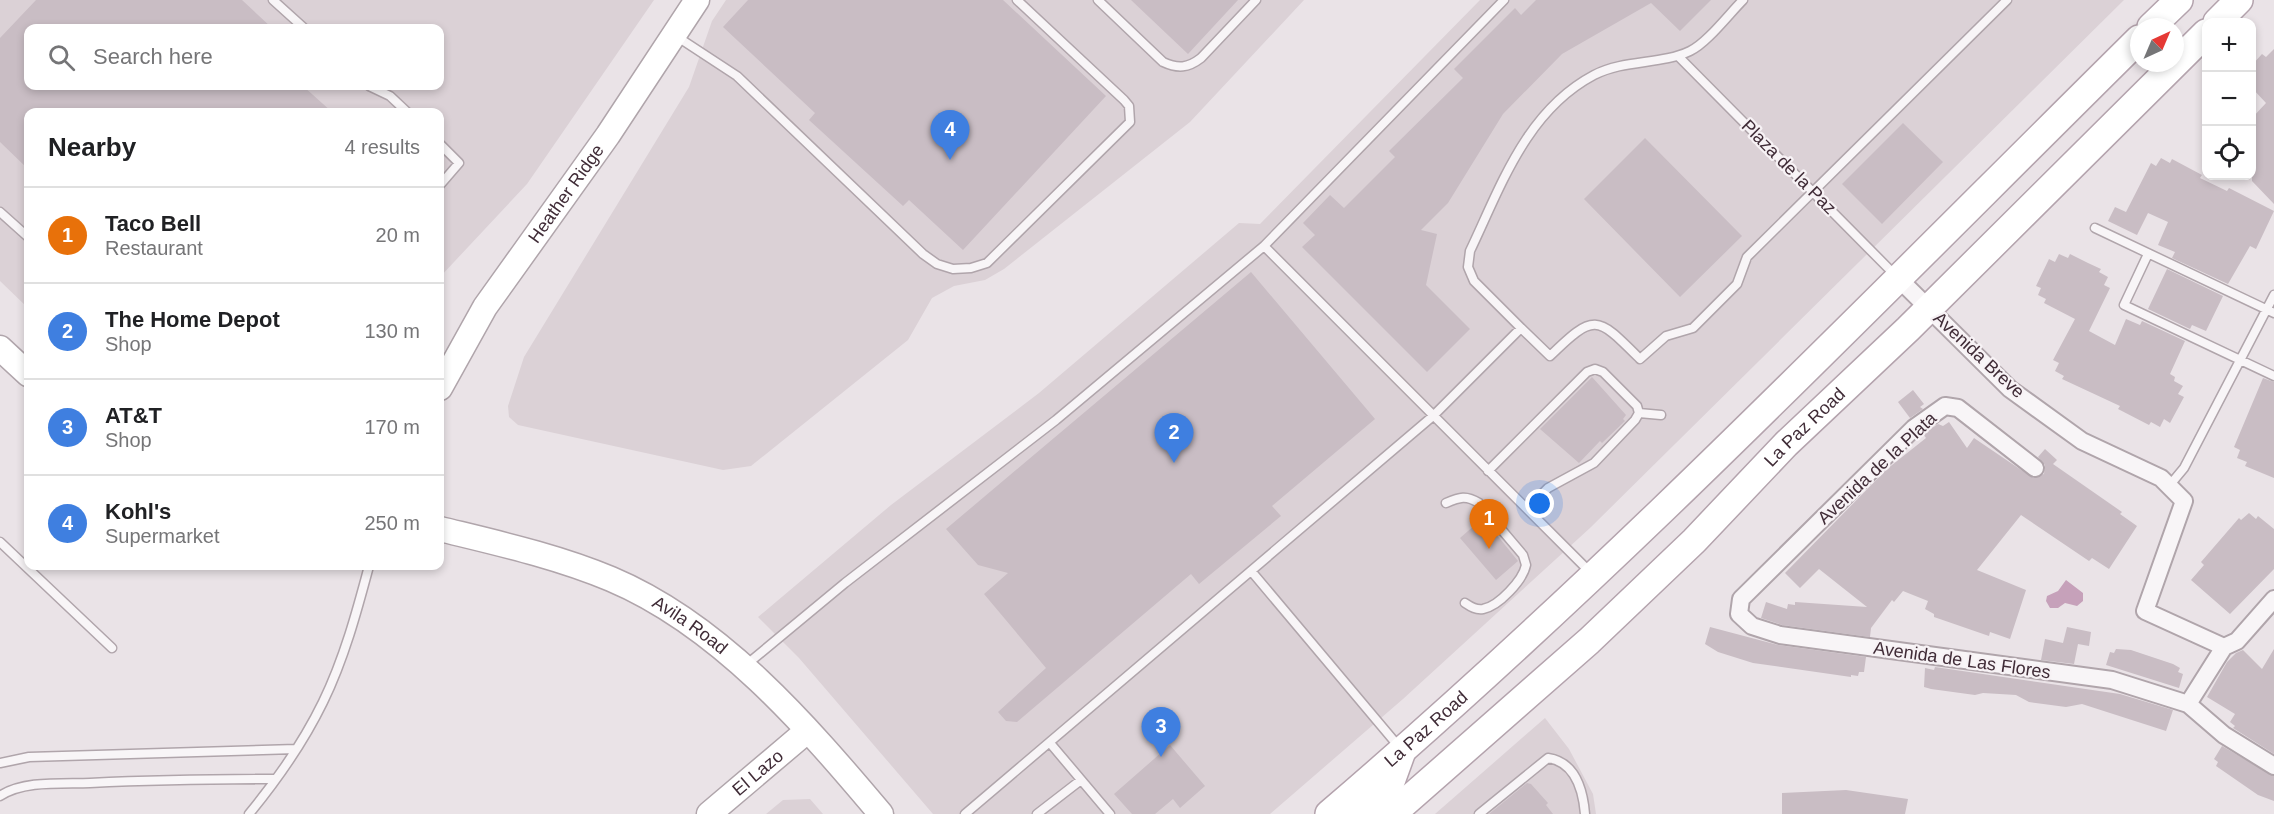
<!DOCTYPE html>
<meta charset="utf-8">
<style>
body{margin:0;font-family:Arial,sans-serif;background:#f6f6f6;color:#202124}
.controls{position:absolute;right:18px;top:18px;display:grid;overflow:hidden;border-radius:12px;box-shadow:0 3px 9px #0003}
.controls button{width:54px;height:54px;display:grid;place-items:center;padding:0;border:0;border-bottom:2px solid #e0e0e0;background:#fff;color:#202124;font:30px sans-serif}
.compass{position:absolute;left:2130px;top:18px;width:54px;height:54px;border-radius:50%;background:#fff;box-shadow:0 3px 9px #0003;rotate:44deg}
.you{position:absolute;left:1540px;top:504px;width:21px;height:21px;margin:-15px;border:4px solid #fff;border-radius:50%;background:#1a73e8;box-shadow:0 0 0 9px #1a73e833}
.badge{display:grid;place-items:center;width:39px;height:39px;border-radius:50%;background:#7c3aed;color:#fff;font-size:20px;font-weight:700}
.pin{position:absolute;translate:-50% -50px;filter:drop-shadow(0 2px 3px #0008)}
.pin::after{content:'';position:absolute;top:32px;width:21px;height:18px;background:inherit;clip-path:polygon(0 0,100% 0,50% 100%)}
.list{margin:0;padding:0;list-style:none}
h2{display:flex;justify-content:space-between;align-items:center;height:78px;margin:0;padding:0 24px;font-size:26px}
h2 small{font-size:20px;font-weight:400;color:#757577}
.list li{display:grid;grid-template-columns:39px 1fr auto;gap:18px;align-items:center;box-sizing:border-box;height:96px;padding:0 24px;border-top:2px solid #e0e0e0}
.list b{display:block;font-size:22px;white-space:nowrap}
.list p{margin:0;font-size:20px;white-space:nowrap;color:#757577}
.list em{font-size:20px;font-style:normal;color:#757577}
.icon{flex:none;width:33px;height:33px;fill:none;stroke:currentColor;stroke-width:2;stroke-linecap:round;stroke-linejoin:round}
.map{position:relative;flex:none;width:2274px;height:814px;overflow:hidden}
.search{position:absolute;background:#fff;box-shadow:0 3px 9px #0003;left:24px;top:24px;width:420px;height:66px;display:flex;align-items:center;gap:15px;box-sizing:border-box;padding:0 21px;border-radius:12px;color:#757577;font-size:22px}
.panel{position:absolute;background:#fff;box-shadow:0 3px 9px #0003;left:24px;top:108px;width:420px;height:462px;border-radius:12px}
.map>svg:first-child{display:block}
.built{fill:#dbd1d6;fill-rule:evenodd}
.water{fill:#c6a1ba}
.building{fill:#c9bdc4}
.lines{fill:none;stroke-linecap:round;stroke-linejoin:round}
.lane-casing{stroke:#b0a5ab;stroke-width:11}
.street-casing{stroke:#b0a5ab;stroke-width:20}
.secondary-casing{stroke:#b0a5ab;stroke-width:27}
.primary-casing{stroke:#b4a3ad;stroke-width:30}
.lane{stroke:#f8f5f7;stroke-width:8}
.street{stroke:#f8f5f7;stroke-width:16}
.secondary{stroke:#fff;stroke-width:24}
.primary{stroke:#fff;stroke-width:27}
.labels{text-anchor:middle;stroke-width:4.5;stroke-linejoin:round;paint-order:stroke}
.street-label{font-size:18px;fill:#402c37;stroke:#f7f2f5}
</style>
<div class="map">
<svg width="2274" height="814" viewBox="0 0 2274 814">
<rect width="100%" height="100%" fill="#eae3e7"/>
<path class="built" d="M0,0H654L527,184L440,277V112H28V308L0,281ZM28,28H440V86H28Z
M726,0H1304L1190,122L1004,269L985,280L954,286L932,298L908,340L751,466L723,470L518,425L509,417L508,406L524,357L689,87L712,21Z
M1480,0H2124L1590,528L1403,699L1270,814H933L799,658L758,617L891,505L1039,393L1239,223L1260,224Z
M1545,718L1569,749L1593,794L1596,814H1435Z
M810,799L823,814H766L783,800Z"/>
<path class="water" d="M2066,580L2083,593V601L2077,606L2065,603L2058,608H2050L2046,601L2047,596L2058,591Z"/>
<path class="building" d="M36,0H242L272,28H28V86H303L332,112H28V169L0,142V38Z
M748,0H1003L1106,96L963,250L909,200L903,206L809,120L815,113L723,27Z
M1131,0H1238L1188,54Z
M1536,0H1711L1680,31L1651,3L1562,54L1503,114L1448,203L1421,230L1437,234L1426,285L1470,329L1427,372L1302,247L1315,235L1303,223L1330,195L1344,208L1395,157L1389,151L1463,78L1454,69L1515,8L1521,15Z
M2274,49V204L2252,181V118L2266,103L2252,88V65L2262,54L2266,57Z
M1903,123L1943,162L1882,224L1842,184Z
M1645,138L1742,236L1680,297L1584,199Z
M2161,158L2170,163L2172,159L2202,175L2200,178L2227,191L2229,188L2274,211L2256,249L2250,246L2228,284L2172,258L2175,252L2158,245L2168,222L2148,213L2137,235L2108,221L2115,207L2126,212L2151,163L2156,166Z
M2059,254L2068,258L2070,254L2088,263L2101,269L2099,272L2108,277L2104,285L2110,288L2089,331L2115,345L2126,319L2140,325L2142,321L2185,341L2170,374L2175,377L2174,381L2183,386L2178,394L2184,397L2170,423L2164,419L2160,427L2151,422L2149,425L2118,409L2120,406L2062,379L2064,376L2055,371L2059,363L2053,360L2075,319L2044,303L2046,299L2038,295L2041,288L2036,286L2049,259L2055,262Z
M2167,269L2223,296L2206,331L2192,325L2190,329L2148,309Z
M1251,272L1375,419L1272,506L1281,516L1199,584L1191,574L1017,722L1006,721L998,712L1046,668L984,594L1008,573L978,565L946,529Z
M1592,377L1626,415L1623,419L1625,421L1602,443L1600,441L1579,463L1540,429Z
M2263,378L2274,382V478L2245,466L2247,462L2237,458L2240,450L2234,447Z
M1913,390L1924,404L1920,407L1923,409L1910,418L1898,402Z
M1949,422L1967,448L1974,438L2033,478L2044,474L2045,465L2038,457L2045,449L2057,460L2053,464L2122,512L2120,514L2137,526L2109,569L2092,558L2089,561L2021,515L1977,570L2026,590L2010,639L1990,632L1989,636L1934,617V614L1925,609L1928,601L1903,591L1894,602L1892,600L1871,628L1870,637L1782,625L1761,618L1766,602L1787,609L1788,604L1795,605V602L1867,607L1819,569L1800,588L1785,573L1887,469L1926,438L1923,434L1938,424L1943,426Z
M2249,513L2256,519L2258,516L2274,529V569L2230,614L2191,580L2204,565L2201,562L2239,518L2241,520Z
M1483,518L1518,561L1496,580L1460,538Z
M1710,627L1778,645L1866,657L1864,672H1859L1858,676L1851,675V677L1753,663L1718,652L1705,644Z
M2067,627L2091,632L2089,646L2078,644L2074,664L2041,660L2045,639L2063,643Z
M2116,649L2131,650L2173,664L2180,668L2178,672L2183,674L2179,688L2106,665L2110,652L2114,653Z
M2274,649V754L2233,728L2235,726L2230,722L2235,714L2207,697L2227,662L2236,653L2243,650L2262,669Z
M1935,667L2120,694L2173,710L2166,731L2082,704L2066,707L2029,702L2016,695L1983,693L1975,695L1931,689L1924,687L1925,668L1934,670Z
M1170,745L1205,786L1180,808L1173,799L1155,814H1132L1114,794Z
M2222,746L2274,776V801L2258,795L2216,766L2218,762L2214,759Z
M1527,783L1531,784L1548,803L1546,805L1553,814H1489Z
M1846,790L1908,799L1905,814H1782V793Z"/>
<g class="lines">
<defs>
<path id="lane" d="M273,0L304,28
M1098,0L1163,62C1178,69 1188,68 1201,58L1256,0
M676,36L737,76L923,254L937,264L953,269L971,268L987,263L1130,122L1129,106L1124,100L1017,0
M1678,56L1895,275
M369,86L390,96L407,112
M440,144L459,163L440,185
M0,212L28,237
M2095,228L2274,313
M1264,246L1591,573
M2148,254L2124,305L2274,376
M1521,328L1550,356C1595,312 1597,316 1640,359L1666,336L1693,328L1737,284L1747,257L2007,0
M1639,413L1661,415
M1488,471L1587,372L1595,369L1603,372L1637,406L1639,413L1635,420L1594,463L1548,488L1527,509
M2169,486L2184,468L2274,295
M1446,503C1460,497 1466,495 1479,503L1523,555L1526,565C1523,580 1499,606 1483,609C1476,610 1471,607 1465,603
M0,542L112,648
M1252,572L1400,748
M746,665L845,583L1056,420L1264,246L1504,0
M1050,743L1110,814
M0,763L29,757L296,749
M0,796C24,780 63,784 90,783C152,780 213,779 275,779
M249,814C277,780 304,741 323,702C344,659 357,611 369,566
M965,814L1433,416L1521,328L1474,281L1468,267L1470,251C1501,186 1526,111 1594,75C1625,59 1661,65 1690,51C1707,43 1729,14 1743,0
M1037,814L1081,780
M1479,814L1548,758C1575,762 1583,790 1585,814"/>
<path id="street" d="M1899,279L2010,389L2082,441L2161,478L2184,501L2145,611L2224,647
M2035,468L1958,408L1945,406L1914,428L1741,599L1739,614L1752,626L1780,635L2112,680L2188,704
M2274,599L2237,641L2224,647L2188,704L2224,735L2274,766"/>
<g id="secondary">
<path d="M0,348L28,374"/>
<path id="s1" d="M440,388L485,307L608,135L697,0"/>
<path id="s2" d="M440,529C497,543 556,556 611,579C720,625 806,725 881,814"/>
<path id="s3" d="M709,814L807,731"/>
</g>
<g id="primary">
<path d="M2217,22L2239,0"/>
<path d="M2151,27L2179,0"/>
<path id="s4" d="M1329,814C1613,571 1873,302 2139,39"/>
<path d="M1362,814L1388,790L1401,754"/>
<path id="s5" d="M1392,814L1589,641L1694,541L1786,444L1908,329L2206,33"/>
</g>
</defs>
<use href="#lane" class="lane-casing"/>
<use href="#street" class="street-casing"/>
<use href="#secondary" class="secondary-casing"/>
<use href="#primary" class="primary-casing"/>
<use href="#lane" class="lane"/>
<use href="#street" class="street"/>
<use href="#secondary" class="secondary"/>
<use href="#primary" class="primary"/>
</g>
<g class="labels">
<g class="street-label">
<text transform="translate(1789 167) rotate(45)" y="6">Plaza de la Paz</text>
<text dy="6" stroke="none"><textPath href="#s1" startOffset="232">Heather Ridge</textPath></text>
<text transform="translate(1979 355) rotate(43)" y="6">Avenida Breve</text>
<text dy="6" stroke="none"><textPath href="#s5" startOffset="566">La Paz Road</textPath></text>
<text transform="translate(1877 468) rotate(-43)" y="6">Avenida de la Plata</text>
<text dy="6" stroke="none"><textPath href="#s2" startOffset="270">Avila Road</textPath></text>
<text transform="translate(1962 660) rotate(8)" y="6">Avenida de Las Flores</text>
<text dy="6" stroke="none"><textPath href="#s4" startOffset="129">La Paz Road</textPath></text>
<text dy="6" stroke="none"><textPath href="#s3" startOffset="64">El Lazo</textPath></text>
</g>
</g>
</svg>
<div class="controls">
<button>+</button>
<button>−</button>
<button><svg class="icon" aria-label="locate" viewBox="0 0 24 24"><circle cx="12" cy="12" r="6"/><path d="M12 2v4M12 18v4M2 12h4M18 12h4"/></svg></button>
</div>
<svg class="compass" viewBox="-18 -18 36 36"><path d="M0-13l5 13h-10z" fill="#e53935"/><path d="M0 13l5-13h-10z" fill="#757577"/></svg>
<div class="you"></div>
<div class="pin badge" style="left:1489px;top:549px;background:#e8710a">1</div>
<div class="pin badge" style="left:1174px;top:463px;background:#3f7fe0">2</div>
<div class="pin badge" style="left:1161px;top:757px;background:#3f7fe0">3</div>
<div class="pin badge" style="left:950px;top:160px;background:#3f7fe0">4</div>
<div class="search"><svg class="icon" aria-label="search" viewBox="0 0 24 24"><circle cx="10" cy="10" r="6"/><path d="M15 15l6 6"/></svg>Search here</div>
<section class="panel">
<h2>Nearby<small>4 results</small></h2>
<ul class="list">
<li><span class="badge" style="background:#e8710a">1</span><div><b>Taco Bell</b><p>Restaurant</p></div><em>20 m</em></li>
<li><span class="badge" style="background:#3f7fe0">2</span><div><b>The Home Depot</b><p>Shop</p></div><em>130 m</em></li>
<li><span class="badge" style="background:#3f7fe0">3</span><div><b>AT&amp;T</b><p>Shop</p></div><em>170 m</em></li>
<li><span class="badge" style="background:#3f7fe0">4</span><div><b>Kohl's</b><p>Supermarket</p></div><em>250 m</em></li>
</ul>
</section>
</div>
